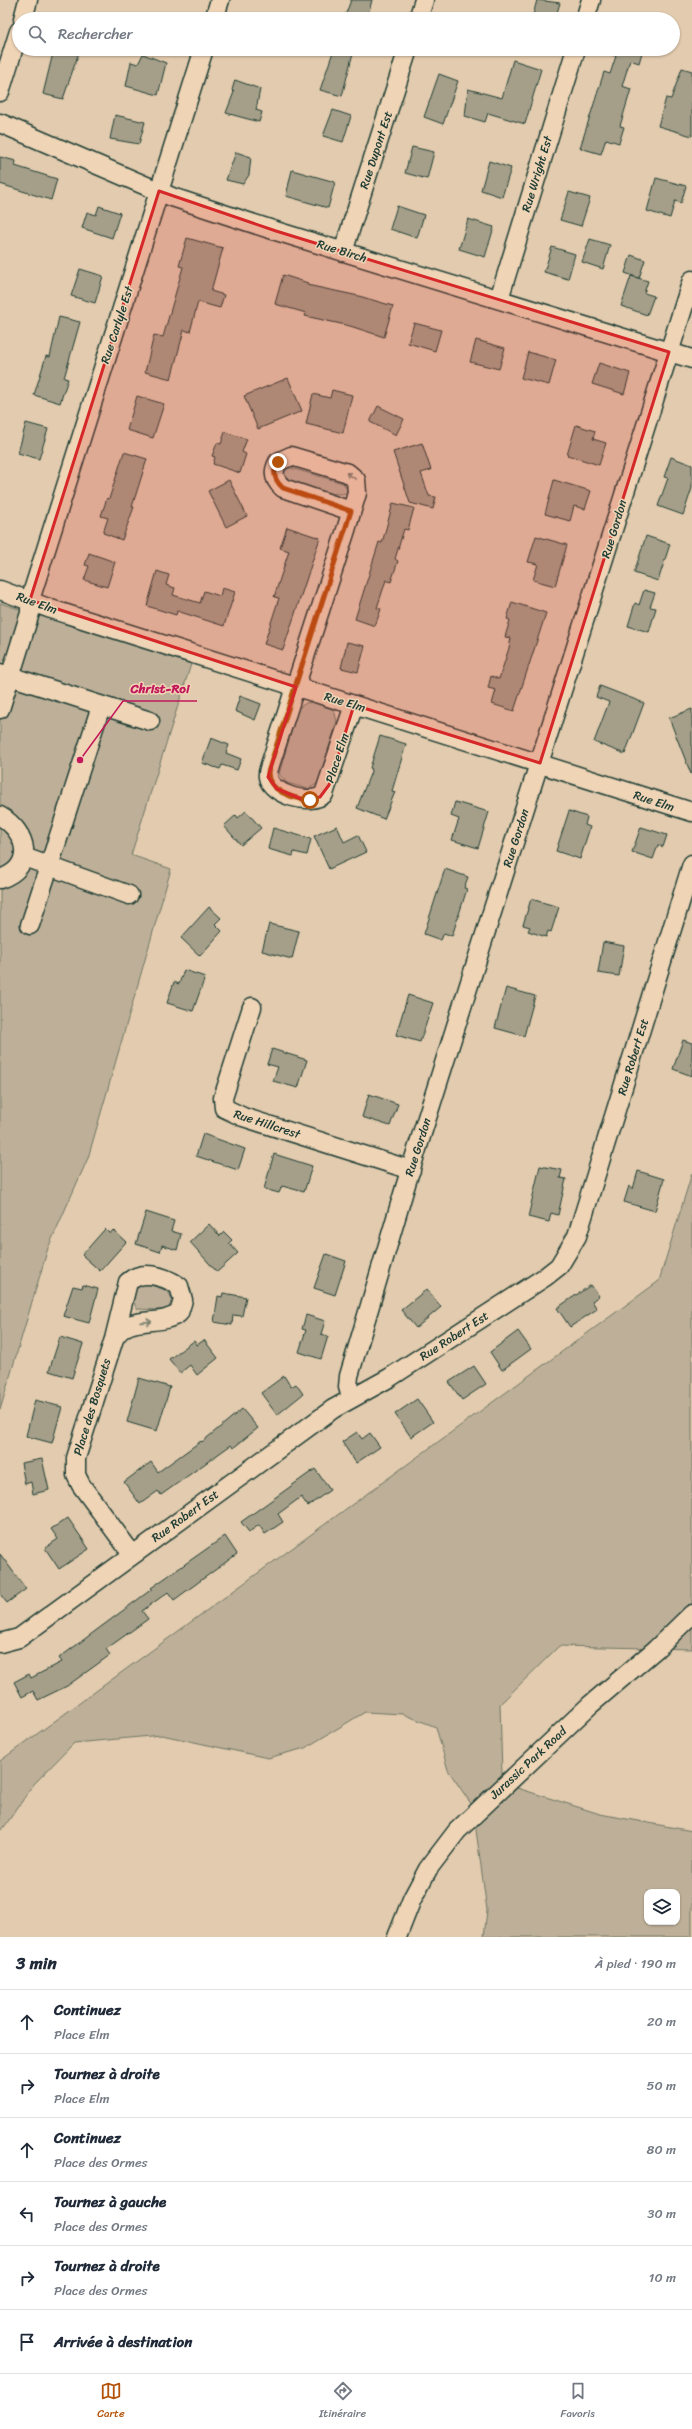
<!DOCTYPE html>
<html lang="fr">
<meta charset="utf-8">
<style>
body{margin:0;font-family:Sriracha,sans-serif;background:#f2f2f3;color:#1f2937}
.controls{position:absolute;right:12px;bottom:12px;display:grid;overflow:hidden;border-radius:8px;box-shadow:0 1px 3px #0004}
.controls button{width:36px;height:36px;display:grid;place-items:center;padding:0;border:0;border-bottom:1px solid #e0e1e3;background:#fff;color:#1f2937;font:20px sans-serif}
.stop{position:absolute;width:12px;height:12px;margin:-9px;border:3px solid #b45309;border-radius:50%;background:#fff}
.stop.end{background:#b45309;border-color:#fff;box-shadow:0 1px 4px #0008}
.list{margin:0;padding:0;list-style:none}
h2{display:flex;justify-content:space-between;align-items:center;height:52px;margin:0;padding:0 16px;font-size:17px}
h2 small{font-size:13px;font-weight:400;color:#747a83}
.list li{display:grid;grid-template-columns:26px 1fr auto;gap:12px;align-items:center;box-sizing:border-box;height:64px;padding:0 16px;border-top:1px solid #e0e1e3}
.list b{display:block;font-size:15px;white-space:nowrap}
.list p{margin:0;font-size:13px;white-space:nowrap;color:#747a83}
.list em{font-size:13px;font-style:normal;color:#747a83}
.icon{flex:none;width:22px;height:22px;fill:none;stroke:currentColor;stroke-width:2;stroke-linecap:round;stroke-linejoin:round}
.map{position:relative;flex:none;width:692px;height:1937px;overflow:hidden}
.search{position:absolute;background:#fff;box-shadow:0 1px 3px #0004;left:12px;right:12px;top:12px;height:44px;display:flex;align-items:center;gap:10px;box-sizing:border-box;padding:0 14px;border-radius:22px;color:#747a83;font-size:15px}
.sheet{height:436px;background:#fff}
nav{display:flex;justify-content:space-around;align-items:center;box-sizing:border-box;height:56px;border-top:1px solid #e0e1e3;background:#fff;font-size:11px;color:#747a83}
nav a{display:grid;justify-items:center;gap:2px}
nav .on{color:#b45309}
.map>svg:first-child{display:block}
.green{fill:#beb098;stroke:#6e7666;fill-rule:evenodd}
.building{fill:#a59f89;stroke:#1f3d34}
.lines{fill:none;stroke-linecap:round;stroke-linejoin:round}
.minor-casing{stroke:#1f3d34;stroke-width:21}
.minor{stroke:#efd4b6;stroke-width:18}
.oneway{stroke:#7d816e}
.route{stroke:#b45309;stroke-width:5}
.marked{fill:#d62828;fill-opacity:0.2;stroke:#d62828;stroke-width:3;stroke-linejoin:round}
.labels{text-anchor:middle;stroke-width:3;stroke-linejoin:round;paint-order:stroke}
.street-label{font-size:12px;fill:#1f3d34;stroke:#efd4b6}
.leader{fill:none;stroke:#c2185b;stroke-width:1.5}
.callout-dot{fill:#c2185b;stroke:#efd4b6;stroke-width:1.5}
.callout-label{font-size:13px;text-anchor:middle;font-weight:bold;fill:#c2185b;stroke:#efd4b6;stroke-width:3;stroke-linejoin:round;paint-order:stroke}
</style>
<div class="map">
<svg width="692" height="1937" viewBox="0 0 692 1937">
<rect width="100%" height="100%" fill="#e2cbae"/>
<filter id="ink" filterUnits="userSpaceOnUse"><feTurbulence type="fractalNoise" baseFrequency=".025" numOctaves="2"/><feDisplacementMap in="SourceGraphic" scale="8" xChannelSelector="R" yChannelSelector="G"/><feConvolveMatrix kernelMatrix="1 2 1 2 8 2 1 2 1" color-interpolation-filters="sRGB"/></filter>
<g filter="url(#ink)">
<path class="green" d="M287,467L343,483L347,489L346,493C337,498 287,483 283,473Z
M0,603L191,664L131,855L171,869L88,1158L48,1248L0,1410Z
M312,702L334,710L337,721L320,777L317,784L308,789L287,783L279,774L298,708L306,703Z
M692,1173V1649L559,1646L500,1704L502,1776L514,1787L600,1814L692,1831V1937H484L487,1910L476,1830V1811L448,1770L436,1727L403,1714L365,1712L305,1748L268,1758L162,1735L74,1743L34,1784L2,1830H0V1761L659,1281ZM647,1892H677V1922H647Z
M145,1283L168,1291L172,1299L169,1308L163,1310L137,1309L133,1301L135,1290Z"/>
<path class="building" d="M351,0H372L367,19H344Z
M537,0L560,3L555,19H532Z
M54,49H80L63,99L43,94Z
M334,49H354L342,96L320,90Z
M603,49H643L639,63L630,60L622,86L631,89L620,126L624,127L619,143L606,139L601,154L580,148L604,72L610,74L616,56L602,52Z
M143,54L166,63L158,95L126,86L131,62L138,64Z
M513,60L541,69L525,124L488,113L485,122L465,116L468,89L502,98Z
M682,68L692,71V136L658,126L666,98L671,99Z
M439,74L458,81L443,124L424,117Z
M235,80L260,89L256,110L262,112L259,122L226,113L234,92L232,90Z
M333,110L351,116L343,142L323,136Z
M115,115L145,122L139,144L110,139Z
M412,147L434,152L427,179L405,173Z
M236,152L251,157L249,175L243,184L226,180Z
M0,157L16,161L15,166L57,179L51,200L0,184Z
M489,161L511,168L502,197L481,190Z
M292,170L335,182L328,208L286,196Z
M656,178L686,186L681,203L675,201L670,218L647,211Z
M569,192L590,198L581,226L560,220Z
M99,206L120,213L112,238L82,228L87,212L96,215Z
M397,206L424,215L417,238L390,229Z
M468,219L494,227L485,257L459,249Z
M187,238L223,248L211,291L224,295L220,308L198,302L190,332L184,330L171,379L145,372L154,335L163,337L183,267L179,266Z
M590,239L610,245L603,269L582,262Z
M552,247L575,254L568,279L544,272Z
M631,255L645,260L639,278L625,273Z
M80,269L103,276L95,303L71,296Z
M283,275L308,283L307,285L359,296L393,306L384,337L350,326L305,316L306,313L275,304Z
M631,276L648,281L644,293L654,296L647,315L621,306Z
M59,317L80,322L64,378L68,379L60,403L34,395L46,356L50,357Z
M414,323L441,330L435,351L408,343Z
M476,340L505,348L499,369L470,362Z
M528,352L556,360L549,385L521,378Z
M599,363L630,373L624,394L592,384Z
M288,378L302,411L258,429L244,396Z
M332,390L352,395L343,433L306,424L313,394L330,398Z
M137,396L164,404L153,438L127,430Z
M378,406L404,419L396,435L370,422Z
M26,423L48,429L39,459L18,453Z
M576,425L595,431L593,439L606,443L599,465L567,455Z
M225,432L247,439L242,452L246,454L240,473L213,464L215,457L212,456L217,443L221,444Z
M422,443L431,470L421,473L429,496L436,497L433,509L410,503L393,452Z
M124,452L147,459L132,507H134L122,540L103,533L108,518L101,516L107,498L109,499Z
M671,457L692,465V488L683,515L658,506L668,478L664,477Z
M229,480L247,516L226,527L208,491Z
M554,480L591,491L585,509L574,506L570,521L545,514Z
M393,503L414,508L408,530L404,529L395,559L398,561L391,582L386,580L377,608L381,609L375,626L355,619L379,542L382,543Z
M287,527L320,538L283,650L264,644L279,598L274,597L289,551L280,548Z
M536,536L567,545L555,586L533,580L538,564L528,562Z
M646,536L670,544L658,581L634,573Z
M89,553L115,562L107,587L84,580L89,566L85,565Z
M157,571L169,575L166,585L175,588L173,595L200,603L204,591L220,596L222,588L235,592L224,626L177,611L176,615L147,606Z
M644,590L655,593L650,607L656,608L649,632L628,626L635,603L639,605Z
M512,602L546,613L514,711L492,704L496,690L488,688L491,676L499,679L509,648L511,638L505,637L510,620L507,619Z
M347,642L365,646L358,672L341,668Z
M600,686L644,703L625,754L594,742L609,702L596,697Z
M240,696L261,704L255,720L235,711Z
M692,709V774H691L669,718Z
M380,736L406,744L392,791L395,792L384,819L357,808L372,769L370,768Z
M211,738L229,745L226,753L241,759L237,770L222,765L220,769L202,763Z
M455,802L489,812L478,848L452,840L459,819L451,816Z
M246,811L261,828L241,845L224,826L236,815L238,818Z
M569,811L587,817L585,825L590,827L580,859L556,851Z
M337,826L344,842L358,835L366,852L329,869L314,836Z
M641,827L667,835L663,847L658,845L653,859L632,852Z
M273,828L311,839L307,855L294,852L293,856L268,849Z
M445,869L468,877L464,888L467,889L452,936L444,933L441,940L424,934Z
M531,899L559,907L551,932L548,931L546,937L528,931L530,927L523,925Z
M209,907L221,918L215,924L222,931L200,956L181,938Z
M269,924L299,931L292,959L262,951Z
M603,942L624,946L619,976L598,973Z
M184,970L205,977L193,1011L167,1003L174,982L179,984Z
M506,988L535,996L524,1036L495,1028Z
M408,995L433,1003L420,1042L396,1035Z
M683,1040L692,1043V1076L673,1069Z
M272,1049L307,1060L298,1088L273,1081L278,1067L267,1064Z
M369,1094L398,1104L390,1126L362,1117Z
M203,1134L245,1149L238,1170L196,1156Z
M274,1154L312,1166L304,1192L282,1186L279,1193L264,1189Z
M540,1166L562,1170L560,1178L566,1179L558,1215L551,1213L549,1222L528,1217Z
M638,1171L664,1179L655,1211L624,1202L629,1186L633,1189Z
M146,1212L174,1221L171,1231L181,1234L177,1250L162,1245L160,1252L136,1244Z
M209,1224L220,1236L224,1232L232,1240L229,1243L238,1253L217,1272L190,1242Z
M105,1229L110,1234L113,1230L126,1242L100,1271L82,1255Z
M326,1254L346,1261L335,1295L314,1288Z
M83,1285L98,1289L89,1323L63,1316L73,1286L82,1288Z
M591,1285L599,1296L592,1301L597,1309L570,1327L557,1308Z
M427,1289L441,1307L416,1328L401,1310Z
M223,1293L246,1297L242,1316L233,1315L232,1325L214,1322L218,1296L222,1297Z
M306,1315L325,1321L321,1334L328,1336L321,1359L299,1352L306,1330L302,1329Z
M518,1331L531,1349L502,1370L490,1352Z
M60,1337L83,1344L72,1378L49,1371Z
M204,1340L218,1358L197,1375L190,1365L180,1373L169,1359L194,1341L197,1345Z
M474,1366L486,1384L462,1400L449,1382Z
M284,1376L291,1387L296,1384L303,1394L277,1415L261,1393Z
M139,1378L170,1387L157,1431L127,1422Z
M417,1399L433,1422L411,1437L395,1414Z
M35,1400L62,1407L52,1443L26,1436Z
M242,1409L258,1428L233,1448L231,1445L161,1495L158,1491L140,1504L124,1482L151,1462L158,1472L201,1441L202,1442Z
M357,1432L362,1439L370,1433L380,1447L356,1463L342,1442Z
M42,1459L49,1490L33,1494L31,1482L25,1484L21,1463Z
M315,1469L330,1490L308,1506L301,1497L278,1514L283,1522L265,1534L259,1525L249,1532L241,1522Z
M68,1518L89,1549L59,1569L45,1548L58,1539L51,1529Z
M225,1536L237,1554L174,1600L168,1592L142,1611L148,1619L106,1649L110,1655L67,1686L38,1700L33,1691L22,1697L14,1682L29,1674L31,1678L62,1662L59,1658L152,1589L151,1588Z
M0,1554L26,1589L7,1603L0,1594Z"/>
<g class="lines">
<defs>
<path id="minor" d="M23,19L28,0
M214,19L220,0
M418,19L424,0
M585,19L591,0
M0,92L19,31
M0,123L172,197L276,231L692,359
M343,252L408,49
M499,299L576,49
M351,511L283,488C274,480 272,473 278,462L291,456L348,473L356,480L357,493L346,530L270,765C269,769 267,773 268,777C271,795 311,806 324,794L354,705
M0,590L51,609L692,812
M0,673L150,721
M0,709L30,613V600L204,49
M0,816C28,832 36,867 0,879
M24,857L129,895
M30,925L101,706
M252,1007L223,1098L224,1108L243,1117L411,1170
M114,1339C127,1313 159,1328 179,1313L183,1300L179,1286C164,1276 142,1269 128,1282L114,1339L76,1458V1475L81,1485L132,1554
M351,1397L348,1387L349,1376L406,1184L692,280
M0,1643L19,1638L333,1409L389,1378L545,1277L559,1266L577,1236L692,864
M397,1937L412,1899L428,1869L457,1831L590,1705L656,1649L692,1614"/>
</defs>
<use href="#minor" class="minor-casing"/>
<use href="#minor" class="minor"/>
</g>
<defs><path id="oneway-shaft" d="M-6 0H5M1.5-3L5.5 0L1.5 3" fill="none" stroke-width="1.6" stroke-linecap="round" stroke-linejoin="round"/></defs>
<g class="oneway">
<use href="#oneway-shaft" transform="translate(351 476) rotate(-145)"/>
<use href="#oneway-shaft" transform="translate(146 1322) rotate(-4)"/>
</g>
</g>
<g class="lines" filter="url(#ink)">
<path class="route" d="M278,462C272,472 274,480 283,488L351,511L268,772C267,791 294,799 310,800"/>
</g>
<path class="marked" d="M159,191L276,231L669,352L540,763L354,705L329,785L320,797L304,800L277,789L268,777L296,687L30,600Z"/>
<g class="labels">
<g class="street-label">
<text transform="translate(376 150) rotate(-72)" y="4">Rue Dupont Est</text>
<text transform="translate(537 174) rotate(-73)" y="4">Rue Wright Est</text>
<text transform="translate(342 251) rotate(17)" y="4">Rue Birch</text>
<text transform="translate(117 325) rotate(-72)" y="4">Rue Carlyle Est</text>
<text transform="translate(614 529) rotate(-73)" y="4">Rue Gordon</text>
<text transform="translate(37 603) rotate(20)" y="4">Rue Elm</text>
<text transform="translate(345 702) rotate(17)" y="4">Rue Elm</text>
<text transform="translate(337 758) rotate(-72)" y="4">Place Elm</text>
<text transform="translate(654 801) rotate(18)" y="4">Rue Elm</text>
<text transform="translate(516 838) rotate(-72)" y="4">Rue Gordon</text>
<text transform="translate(633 1057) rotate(-73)" y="4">Rue Robert Est</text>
<text transform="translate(267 1124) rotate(18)" y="4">Rue Hillcrest</text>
<text transform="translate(418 1147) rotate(-72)" y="4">Rue Gordon</text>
<text transform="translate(454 1336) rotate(-33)" y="4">Rue Robert Est</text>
<text transform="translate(92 1407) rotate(-73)" y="4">Place des Bosquets</text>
<text transform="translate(185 1516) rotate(-36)" y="4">Rue Robert Est</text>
<text transform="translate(528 1763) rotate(-43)" y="4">Jurassic Park Road</text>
</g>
</g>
<path class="leader" d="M80 760L123 701H197"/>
<circle class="callout-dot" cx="80" cy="760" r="4"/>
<g class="callout-label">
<text x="160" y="693">Christ-Roi</text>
</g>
</svg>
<div class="controls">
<button><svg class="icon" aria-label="layers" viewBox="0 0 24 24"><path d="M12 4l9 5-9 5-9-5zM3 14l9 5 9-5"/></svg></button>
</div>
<div class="stop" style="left:310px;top:800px"></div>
<div class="stop end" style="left:278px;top:462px"></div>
<div class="search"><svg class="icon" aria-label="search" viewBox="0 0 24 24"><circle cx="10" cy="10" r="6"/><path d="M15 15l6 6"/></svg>Rechercher</div>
</div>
<section class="sheet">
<h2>3 min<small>À pied · 190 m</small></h2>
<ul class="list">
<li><svg class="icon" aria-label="ahead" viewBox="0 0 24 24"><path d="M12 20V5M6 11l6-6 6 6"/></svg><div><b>Continuez</b><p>Place Elm</p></div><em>20 m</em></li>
<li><svg class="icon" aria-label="right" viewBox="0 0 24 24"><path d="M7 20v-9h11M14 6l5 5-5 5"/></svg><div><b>Tournez à droite</b><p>Place Elm</p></div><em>50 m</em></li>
<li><svg class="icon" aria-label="ahead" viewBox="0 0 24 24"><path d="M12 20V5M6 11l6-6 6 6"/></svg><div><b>Continuez</b><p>Place des Ormes</p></div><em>80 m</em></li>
<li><svg class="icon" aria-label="left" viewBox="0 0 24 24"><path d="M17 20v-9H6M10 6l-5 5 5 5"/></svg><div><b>Tournez à gauche</b><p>Place des Ormes</p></div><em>30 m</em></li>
<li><svg class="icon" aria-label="right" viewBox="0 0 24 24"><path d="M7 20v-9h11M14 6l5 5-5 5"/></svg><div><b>Tournez à droite</b><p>Place des Ormes</p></div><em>10 m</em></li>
<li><svg class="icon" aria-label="arrive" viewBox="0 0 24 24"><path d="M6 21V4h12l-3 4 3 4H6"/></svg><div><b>Arrivée à destination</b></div></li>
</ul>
</section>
<nav>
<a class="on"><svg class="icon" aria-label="map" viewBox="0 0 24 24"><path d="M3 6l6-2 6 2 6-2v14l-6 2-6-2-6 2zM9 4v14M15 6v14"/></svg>Carte</a>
<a><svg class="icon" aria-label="directions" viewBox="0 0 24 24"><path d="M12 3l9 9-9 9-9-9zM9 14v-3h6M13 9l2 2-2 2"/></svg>Itinéraire</a>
<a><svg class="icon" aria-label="saved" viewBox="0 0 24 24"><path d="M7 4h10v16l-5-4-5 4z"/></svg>Favoris</a>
</nav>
